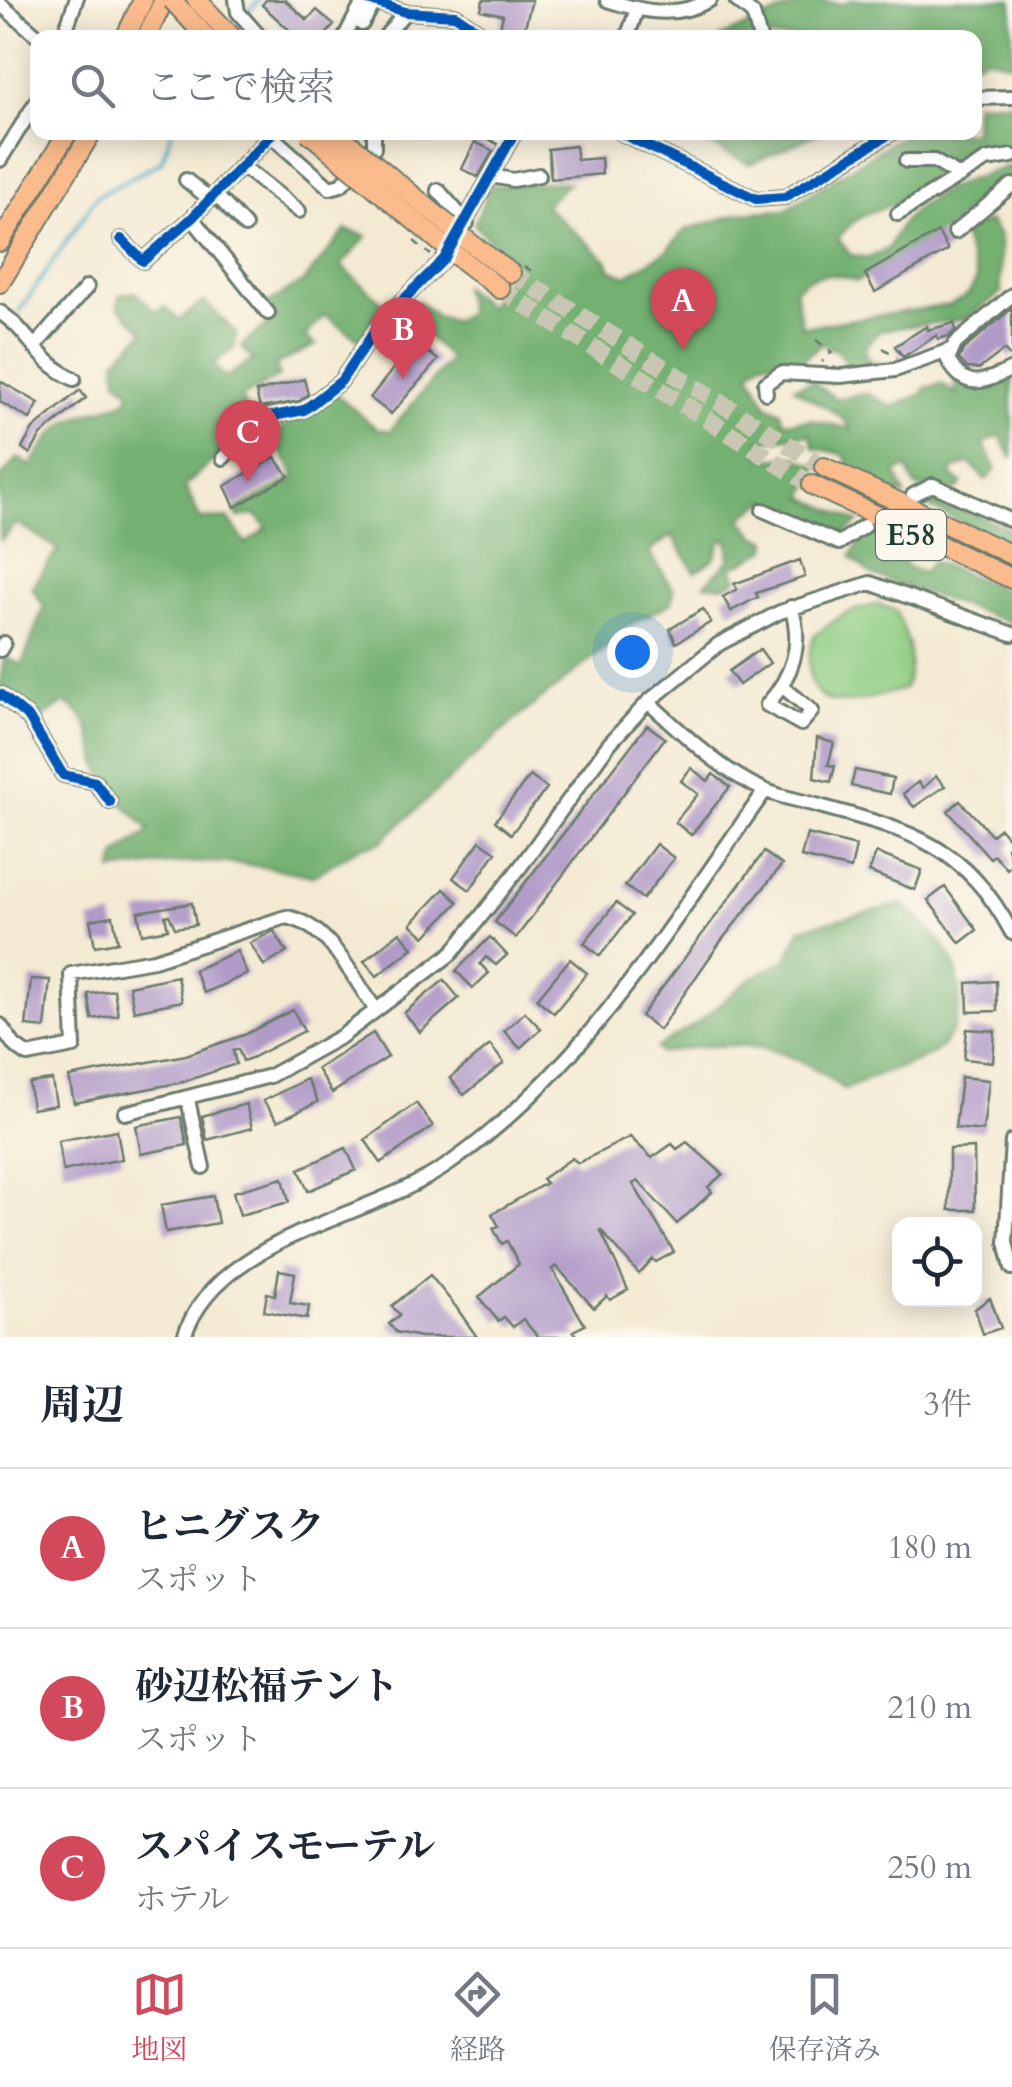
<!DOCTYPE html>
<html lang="ja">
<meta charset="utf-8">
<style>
body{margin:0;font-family:Cardo,"Noto Serif JP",serif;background:#f2f2f3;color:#1f2937}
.controls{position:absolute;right:30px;bottom:30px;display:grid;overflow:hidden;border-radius:20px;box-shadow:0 5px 25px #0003}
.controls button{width:90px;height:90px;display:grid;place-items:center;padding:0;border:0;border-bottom:2px solid #e0e1e3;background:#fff;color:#1f2937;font:50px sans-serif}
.you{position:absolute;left:632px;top:652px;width:35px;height:35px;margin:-25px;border:8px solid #fff;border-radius:50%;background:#1a73e8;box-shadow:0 0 0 15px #1a73e833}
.badge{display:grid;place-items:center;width:65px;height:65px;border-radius:50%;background:#d1495b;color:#fff;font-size:32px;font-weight:700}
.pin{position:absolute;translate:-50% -82px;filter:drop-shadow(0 2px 5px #0008)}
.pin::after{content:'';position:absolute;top:52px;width:35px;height:30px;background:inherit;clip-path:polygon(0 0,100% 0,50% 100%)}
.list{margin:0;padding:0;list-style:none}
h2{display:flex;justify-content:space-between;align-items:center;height:130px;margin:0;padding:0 40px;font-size:42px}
h2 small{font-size:32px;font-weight:400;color:#747a83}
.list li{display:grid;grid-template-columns:65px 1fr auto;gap:30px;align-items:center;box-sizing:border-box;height:160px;padding:0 40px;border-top:2px solid #e0e1e3}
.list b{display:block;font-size:38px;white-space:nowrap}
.list p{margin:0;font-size:32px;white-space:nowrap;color:#747a83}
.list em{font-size:32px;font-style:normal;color:#747a83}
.icon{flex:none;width:55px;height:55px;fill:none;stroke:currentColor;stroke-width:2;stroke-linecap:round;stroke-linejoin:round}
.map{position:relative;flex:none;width:1012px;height:1337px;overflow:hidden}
.search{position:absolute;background:#fff;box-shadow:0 5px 25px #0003;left:30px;right:30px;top:30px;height:110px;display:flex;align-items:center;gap:25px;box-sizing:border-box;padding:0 35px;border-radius:20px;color:#747a83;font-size:38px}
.sheet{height:610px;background:#fff}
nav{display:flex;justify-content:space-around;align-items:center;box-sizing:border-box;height:140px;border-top:2px solid #e0e1e3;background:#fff;font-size:28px;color:#747a83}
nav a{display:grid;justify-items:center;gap:5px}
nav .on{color:#d1495b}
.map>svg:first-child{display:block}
.green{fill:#8fcd83;stroke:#57855c;stroke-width:2.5}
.forest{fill:#73b071;stroke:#497652;stroke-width:2.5}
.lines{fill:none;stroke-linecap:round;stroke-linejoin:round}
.stream{stroke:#4baaca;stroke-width:4}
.building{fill:#b09ac8}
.highway-tunnel{stroke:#c9c7b3;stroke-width:18;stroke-dasharray:18 9;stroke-linecap:butt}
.minor-casing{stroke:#6a7a6c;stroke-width:18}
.highway-casing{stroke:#6a7a6c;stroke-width:22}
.path{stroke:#6a7a6c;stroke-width:2.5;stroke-dasharray:8 8;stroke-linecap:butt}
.minor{stroke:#fff;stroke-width:12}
.highway{stroke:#fbbb8c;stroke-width:18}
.highway-bridge-casing{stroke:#6a7a6c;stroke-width:22;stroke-linecap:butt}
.highway-bridge{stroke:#fbbb8c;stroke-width:18}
.cycleway-casing{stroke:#fbf7ec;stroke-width:16}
.cycleway{stroke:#0057b8;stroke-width:10}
.labels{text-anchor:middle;stroke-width:10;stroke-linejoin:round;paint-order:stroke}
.shield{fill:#fbf7ec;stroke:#61756b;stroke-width:2.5}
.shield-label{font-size:30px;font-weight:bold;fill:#1f3d34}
</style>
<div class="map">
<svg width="1012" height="1337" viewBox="0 0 1012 1337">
<rect width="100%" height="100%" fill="#fbf7ec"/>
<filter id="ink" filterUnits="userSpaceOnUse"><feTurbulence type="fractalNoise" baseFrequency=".01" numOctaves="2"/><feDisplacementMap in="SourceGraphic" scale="20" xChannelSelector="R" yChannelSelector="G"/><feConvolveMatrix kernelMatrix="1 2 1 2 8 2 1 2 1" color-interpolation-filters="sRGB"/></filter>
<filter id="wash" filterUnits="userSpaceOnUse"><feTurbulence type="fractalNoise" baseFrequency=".0048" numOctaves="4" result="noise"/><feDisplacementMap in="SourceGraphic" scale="40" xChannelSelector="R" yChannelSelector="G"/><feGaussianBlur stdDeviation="2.25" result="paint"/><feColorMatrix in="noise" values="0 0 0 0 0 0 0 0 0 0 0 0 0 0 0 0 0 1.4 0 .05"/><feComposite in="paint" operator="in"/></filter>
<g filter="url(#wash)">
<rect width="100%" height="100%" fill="#f4ead3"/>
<path class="green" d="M878,604L896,611C908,636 915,665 904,689C873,696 816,722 810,674C808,661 809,647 815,635L844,614Z"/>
<path class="forest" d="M809,0L844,4L852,0H1012V63L985,57L975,62L974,38H719Z
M1012,102V150L1000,151L995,142L947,159L948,165L916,186L920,192C886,214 864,203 838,239L851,255L869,258L889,248C907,196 965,181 1012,165V173L950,226L857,281C835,272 811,271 795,290L802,327L950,305L968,295L977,279L961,232L989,221L1000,237L1001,293L966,319L880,330L865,347L867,359L882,365L853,371L838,352L822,343L801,361H762L750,372L767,405L781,412L784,422L811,420L851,429C839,408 813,404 794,387L812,381L836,399L866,393L893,407L924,393L925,388L942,384L957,394L954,380L971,390L1012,376V459L1000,435L983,443L996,469L986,480L969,463L952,470V477L962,483L957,490L916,487L907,468L896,472L905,496L855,476L843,454L814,448L810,434L759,441L762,459L797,457L817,467L804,497L859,522L837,540L786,515L767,500L741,518L756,536L768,540L767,549L732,568L737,579L724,586L705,584L730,560L728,539L721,541L715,558L695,572L672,535L649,552L674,590L671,603L621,630L610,644L514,721L379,843L360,847L313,876C233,859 193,858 113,871L117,855L150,830C134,814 114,798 103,776C90,749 97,718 64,703L39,720L0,687L4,657L22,665L44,606L32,588L58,549L17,523L0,541V479L18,458L31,466C60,415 74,418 125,402L131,392L117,379L116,360L144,331L118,306L120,295L135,292L156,312L164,306L179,320L204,301L236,333L234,348L213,364L225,377L253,360L241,346L277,317L266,304L303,282L346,230L367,236L341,266L386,306L361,341L325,315L305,336L316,345L276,364L279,377L241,397L250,418L224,451L185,486L200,519L228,518L246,544L267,528L256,515L238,517L235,511L296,477L272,436L335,393L377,429L390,431L450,359L404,312L418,301L437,317L455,321L468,312L462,286L488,306L515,268L474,224L491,186C518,186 543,180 569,183L544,205L608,261L610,269L626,276L665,252L685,230L741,213L785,210L906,133L974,132L975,103Z
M686,133H819L749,164Z
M928,494L1012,530V546L914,500Z
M867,527L887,536L907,555L904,566L923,573L932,561L1012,592V623L872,575L851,557Z
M904,904C919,921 946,942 954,964C966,998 960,1041 924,1058C898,1070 872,1075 845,1090C783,1040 736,1039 660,1053L656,1048L699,1022L751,978L787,959L801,928Z"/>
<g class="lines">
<path class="stream" d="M246,14L259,0
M19,312L97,196L161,162L172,132"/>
</g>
<g id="blocks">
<path class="building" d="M266,0H285L307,20L317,10L334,25L323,38H298L262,5Z
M483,0H532L522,38L498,35L503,15L481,10Z
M475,142L493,151L478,177L462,169Z
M575,146L577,160L601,158L602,174L551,179L548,149Z
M938,232L948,250L875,292L865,274Z
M1012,308V359L1004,350L979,369L967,368L959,359L963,350Z
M954,323L956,330L949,336L938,339L937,335L903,357L895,346L927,326L928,330Z
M415,341L438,360L391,414L370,398Z
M304,379L308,394L300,401L260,408L256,392Z
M0,381L39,403L30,419L0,402Z
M80,390L86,398L41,435L30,454L22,448L33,429Z
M275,457L289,476L235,507L225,486Z
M800,560L805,577L756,593L758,597L731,611L723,597L737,589L734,584Z
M703,609L711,622L676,643L670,629Z
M760,649L770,663L739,685L729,671Z
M647,725L665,738L516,938L495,922Z
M817,738L834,743L828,765L835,766L831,782L814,778Z
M691,768L708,781L713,774L730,787L691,835L675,822L698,794L681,781Z
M855,770L893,778L890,794L851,786Z
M530,776L547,788L511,834L495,821Z
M936,776L945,786L914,807L903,794L918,782L923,788Z
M960,801L992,835L1000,828L1012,842L1007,847L1012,864L1007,869L994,855L990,858L948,811Z
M807,834L856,846L851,869L801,857Z
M480,841L496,852L470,890L453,878Z
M656,844L674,858L643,899L625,886Z
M764,852L782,865L721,941L659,1030L641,1016Z
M876,853L922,870L915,890L869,872Z
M945,887L977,930L960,943L928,900Z
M444,889L458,902L425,937L411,924Z
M192,903L196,925L175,928L169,915L165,916L168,929L142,934L138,912Z
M616,903L632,915L600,956L584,943Z
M113,916L118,942L95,946L90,920Z
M274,931L287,952L264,966L250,943Z
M400,932L413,948L377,976L364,961Z
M490,937L507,955L496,965L486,957L480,964L489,973L473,988L456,971Z
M237,951L247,974L204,993L194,970Z
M570,959L587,973L554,1013L537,999Z
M177,976L182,1001L134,1011L129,986Z
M31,979L50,980L45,1028L26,1026Z
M444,980L459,998L420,1032L404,1013Z
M996,981L997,1011L968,1012L967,983Z
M114,990L118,1015L92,1019L88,994Z
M293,1010L304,1031L251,1058L243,1061L238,1049L233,1051L236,1064L183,1082L74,1103L69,1077L186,1055L244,1035Z
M525,1012L541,1029L520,1048L504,1031Z
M967,1029L995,1031L993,1062L964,1059Z
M373,1033L388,1057L332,1093L317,1069Z
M490,1045L504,1063L464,1095L450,1078Z
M961,1077L989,1080L983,1131L955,1128Z
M307,1079L318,1102L278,1121L263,1101Z
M52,1080L56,1105L32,1109L29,1083Z
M416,1103L433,1126L381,1163L365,1140Z
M246,1104L252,1128L207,1140L202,1116Z
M181,1117L187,1145L141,1154L136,1126Z
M117,1130L122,1159L63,1171L58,1141Z
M630,1137L652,1158L672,1144L677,1149L687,1142L723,1174L708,1187L712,1192L677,1224L638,1181L633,1184L674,1252L656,1262L653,1259L639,1274L600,1229L628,1290L610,1300L607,1296L594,1308L556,1266L552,1269L585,1325L573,1331L577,1337H538L523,1319L513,1327L504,1317L498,1321L479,1297L519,1264L507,1241L502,1244L493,1228L499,1226L492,1214L546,1183L542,1179L572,1158L578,1163Z
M346,1148L356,1170L308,1191L299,1169Z
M974,1148L975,1210H949V1149Z
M283,1178L289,1202L240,1215L233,1192Z
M213,1196L218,1223L166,1232L161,1205Z
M279,1270L295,1273L290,1303L309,1306L307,1319L264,1311L267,1293L275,1295Z
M430,1275L456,1307L477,1337H421L396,1332L389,1324L400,1315L392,1306Z
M990,1298L1001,1328L983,1334L975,1309Z"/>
</g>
</g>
<g filter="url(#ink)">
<use href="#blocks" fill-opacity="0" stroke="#6a7a6c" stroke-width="2.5"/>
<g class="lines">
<path class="highway-tunnel" d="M511,273L824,467
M500,289L812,485"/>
<defs>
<path id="minor" d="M236,0L238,12L261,38
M368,0L405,12L455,15L489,38
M607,0C644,12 675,19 710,0
M736,0L753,14L760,38
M0,4L40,38
M362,24L375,2
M63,38L76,0
M344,38L361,6L371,0
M384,38L405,12
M627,38L637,9
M974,98L1012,97
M267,132L330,188L341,185L374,148V132
M492,132L509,142
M619,132L756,199L785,197L893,132
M0,160L38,99
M906,161H934L958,175
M243,167L299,211
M491,176L513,180L539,175
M186,180L211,200
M438,190L467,223
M216,195L245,226
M898,214L986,160L1012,156
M192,218L268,313
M955,232L1012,185
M121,239L143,261L192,218L274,132
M1012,295L955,344L948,360C965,391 983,383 1012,369
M0,312C33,335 35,360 74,379
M34,347L87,287
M766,393L765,384L781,373L841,376L895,370L953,349
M223,458L258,419L304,410L341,381L380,323L444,259L515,132
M913,495L933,485L1012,521
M763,510L839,543L864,526
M0,650L4,643
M783,687L812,711L801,724L767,705C792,676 804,645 791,607
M0,694L29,718L63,775L95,782L110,802
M648,702C684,734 719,770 764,790C782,798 804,801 823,807C912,831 966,846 1012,933
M0,1025L15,1046L28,1055L74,1046L71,974L154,960L286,917C329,924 352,977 376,1010
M188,1100L203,1167
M125,1113L270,1076L342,1036L452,953L521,866L609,744L648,702L719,644L780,612L870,583L1012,634
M1012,1141L1006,1242L1012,1268
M184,1337C217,1235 369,1220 449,1164C585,1069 670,924 765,791"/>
<path id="highway" d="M125,38L143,0
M146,38L164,0
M0,242L68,132
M469,242L511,273
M458,257L500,289
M0,283L92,132
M824,467L1012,555
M812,485L1012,579"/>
</defs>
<use href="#minor" class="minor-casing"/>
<use href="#highway" class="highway-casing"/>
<path class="path" d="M414,241L431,255
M524,267L536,273
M816,340L832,352L822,362
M883,348L897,357"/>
<use href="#minor" class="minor"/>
<use href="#highway" class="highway"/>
<defs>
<path id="highway-bridge" d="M172,0L207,38
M197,0L233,38
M308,132L458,257
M336,132L469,242"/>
</defs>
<use href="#highway-bridge" class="highway-bridge-casing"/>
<use href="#highway-bridge" class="highway-bridge"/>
<defs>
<path id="cycleway" d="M368,0L405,12L455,15L489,38
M619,132L756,199L785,197L893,132
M121,239L143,261L192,218L274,132
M258,419L304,410L341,381L380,323L444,259L515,132
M0,694L29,718L63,775L95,782L110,802"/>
</defs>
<use href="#cycleway" class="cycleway-casing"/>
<use href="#cycleway" class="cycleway"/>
</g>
</g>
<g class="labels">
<rect class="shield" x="876" y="510" width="70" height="50" rx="8"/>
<g class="shield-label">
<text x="911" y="545">E58</text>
</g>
</g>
</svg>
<div class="controls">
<button><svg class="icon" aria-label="locate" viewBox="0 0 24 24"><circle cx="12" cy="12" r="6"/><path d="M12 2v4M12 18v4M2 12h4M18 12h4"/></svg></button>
</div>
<div class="you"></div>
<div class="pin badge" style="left:683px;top:350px">A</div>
<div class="pin badge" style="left:403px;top:379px">B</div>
<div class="pin badge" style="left:248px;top:482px">C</div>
<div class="search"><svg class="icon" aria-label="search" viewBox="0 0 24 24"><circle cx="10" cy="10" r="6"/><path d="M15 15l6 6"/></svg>ここで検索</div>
</div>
<section class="sheet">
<h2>周辺<small>3件</small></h2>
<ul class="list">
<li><span class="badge">A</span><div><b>ヒニグスク</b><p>スポット</p></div><em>180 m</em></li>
<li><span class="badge">B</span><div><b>砂辺松福テント</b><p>スポット</p></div><em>210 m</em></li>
<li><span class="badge">C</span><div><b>スパイスモーテル</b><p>ホテル</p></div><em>250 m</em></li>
</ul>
</section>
<nav>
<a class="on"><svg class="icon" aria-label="map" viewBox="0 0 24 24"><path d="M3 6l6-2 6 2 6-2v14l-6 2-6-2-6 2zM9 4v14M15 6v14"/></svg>地図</a>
<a><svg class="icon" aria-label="directions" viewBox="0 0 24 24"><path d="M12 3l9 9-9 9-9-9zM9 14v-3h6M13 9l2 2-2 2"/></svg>経路</a>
<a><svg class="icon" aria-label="saved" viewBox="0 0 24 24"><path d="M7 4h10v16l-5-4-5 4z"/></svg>保存済み</a>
</nav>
